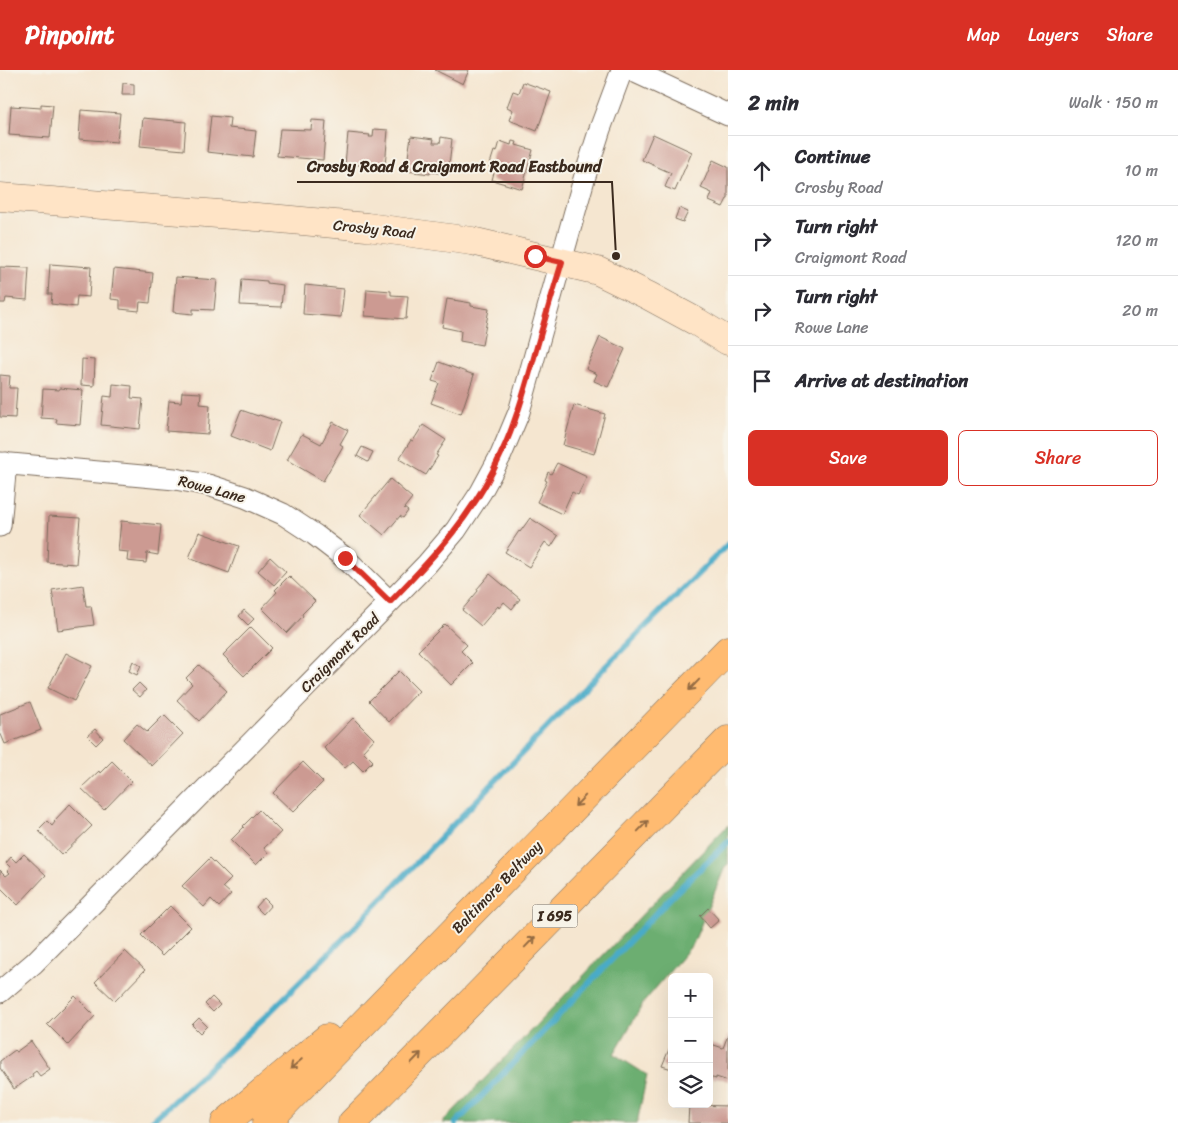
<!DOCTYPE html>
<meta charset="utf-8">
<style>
body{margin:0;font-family:Sriracha,sans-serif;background:#f7f7f7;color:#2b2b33}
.controls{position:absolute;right:15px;bottom:15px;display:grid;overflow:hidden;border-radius:8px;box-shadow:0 5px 20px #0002}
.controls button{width:45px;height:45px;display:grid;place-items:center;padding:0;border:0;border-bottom:1px solid #e1e1e2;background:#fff;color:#2b2b33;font:25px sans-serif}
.stop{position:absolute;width:15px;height:15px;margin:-11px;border:4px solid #d93025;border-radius:50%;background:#fff}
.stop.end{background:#d93025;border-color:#fff;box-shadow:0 1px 5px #0008}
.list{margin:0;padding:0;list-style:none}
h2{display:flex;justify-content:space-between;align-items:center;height:65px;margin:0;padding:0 20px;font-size:21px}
h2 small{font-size:16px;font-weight:400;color:#7c7c81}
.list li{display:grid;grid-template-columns:32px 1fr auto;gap:15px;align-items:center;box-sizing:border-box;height:70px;padding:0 20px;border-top:1px solid #e1e1e2}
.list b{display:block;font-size:19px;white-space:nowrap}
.list p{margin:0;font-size:16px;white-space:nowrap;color:#7c7c81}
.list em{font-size:16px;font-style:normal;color:#7c7c81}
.actions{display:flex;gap:10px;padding:15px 20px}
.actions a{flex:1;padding:11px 0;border:1px solid #d93025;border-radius:8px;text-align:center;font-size:18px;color:#d93025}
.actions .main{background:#d93025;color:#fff}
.icon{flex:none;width:28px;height:28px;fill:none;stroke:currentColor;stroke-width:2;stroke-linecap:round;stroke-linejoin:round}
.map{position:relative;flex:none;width:728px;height:1053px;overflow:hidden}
header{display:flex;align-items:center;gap:30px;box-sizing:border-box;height:70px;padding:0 25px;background:#d93025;color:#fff}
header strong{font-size:24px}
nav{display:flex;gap:28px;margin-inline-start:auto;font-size:18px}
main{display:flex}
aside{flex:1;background:#fff}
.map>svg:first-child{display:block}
.forest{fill:#6cae71;stroke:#546c48}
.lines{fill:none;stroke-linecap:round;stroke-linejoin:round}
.stream{stroke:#48abc8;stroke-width:6}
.building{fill:#cc9a92}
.minor-casing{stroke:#7c6c5c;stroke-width:23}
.secondary-casing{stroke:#7c6c5c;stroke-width:29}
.motorway-casing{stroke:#7c6c5c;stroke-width:29}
.minor{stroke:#fff;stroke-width:21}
.secondary{stroke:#ffe4c6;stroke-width:28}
.motorway{stroke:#ffbb71;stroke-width:28}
.oneway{stroke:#936b43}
.route{stroke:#d93025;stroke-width:6}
.labels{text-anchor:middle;stroke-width:4;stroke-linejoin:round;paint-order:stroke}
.shield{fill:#f7f3e8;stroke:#73665b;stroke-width:1}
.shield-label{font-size:14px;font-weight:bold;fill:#3b2a1e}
.street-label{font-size:15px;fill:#3b2a1e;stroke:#f7f3e8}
.leader{fill:none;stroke:#3b2a1e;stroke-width:2}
.callout-dot{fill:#3b2a1e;stroke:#f7f3e8;stroke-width:2}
.callout-label{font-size:16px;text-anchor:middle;font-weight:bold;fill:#3b2a1e;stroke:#f7f3e8;stroke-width:4;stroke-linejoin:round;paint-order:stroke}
</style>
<header>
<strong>Pinpoint</strong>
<nav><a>Map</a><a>Layers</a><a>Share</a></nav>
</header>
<main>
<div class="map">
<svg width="728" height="1053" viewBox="0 0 728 1053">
<rect width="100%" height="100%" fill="#f7f3e8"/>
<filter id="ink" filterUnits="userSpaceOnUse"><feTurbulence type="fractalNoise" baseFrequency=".02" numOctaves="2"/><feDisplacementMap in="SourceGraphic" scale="10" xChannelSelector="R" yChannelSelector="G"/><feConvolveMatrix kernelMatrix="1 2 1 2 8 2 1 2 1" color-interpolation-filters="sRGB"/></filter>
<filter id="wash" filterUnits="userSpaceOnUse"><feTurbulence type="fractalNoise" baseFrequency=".0096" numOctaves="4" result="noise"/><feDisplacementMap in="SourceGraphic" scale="20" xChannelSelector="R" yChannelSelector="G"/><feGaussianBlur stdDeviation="1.12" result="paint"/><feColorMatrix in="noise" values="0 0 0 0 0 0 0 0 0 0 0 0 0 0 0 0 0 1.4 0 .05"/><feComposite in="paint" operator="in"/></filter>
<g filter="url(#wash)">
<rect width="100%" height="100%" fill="#f5e6d0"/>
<path class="forest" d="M728,755V794L725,797L693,874L644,932L614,984L647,1005L637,1053H622L572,1048L565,1053H442Z"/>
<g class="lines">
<path class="stream" d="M150,1053L268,944L350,862L602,600L728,474
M456,1053L676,822L728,772"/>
</g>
<g id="blocks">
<path class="building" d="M435,0H469L463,14Z
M523,12L551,22L537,61L509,50L513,40L507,37L513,21L519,23Z
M123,13L134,14V25H122Z
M41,34L53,35L50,68L9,65L11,36L41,38Z
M81,40L120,43L117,72L79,69Z
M211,46L230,48L229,58L256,61L253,87L207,82Z
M143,48L186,52L184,80L140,76Z
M312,50L326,51L323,90L277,86L280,59L311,60Z
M374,59L388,60L385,97L345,94L348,63L370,65L369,67H373Z
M653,64L692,82L675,121L665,117L671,103L642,90Z
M411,66L434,69L433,73H440L441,67L452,69L448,104L430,102V104L406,101Z
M500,71L511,75L512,71L517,72L516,75L533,80L522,119L492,110L495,99L489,97L494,81L497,82Z
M713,90L728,97V129H727L723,137L709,131L712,123L701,118Z
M679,138L688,142L683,152L675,149Z
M50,194L91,197L89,227L77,226L76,237L51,234L52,224H48Z
M0,197L29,198L27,230L6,228L5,233H0Z
M114,199L153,203L150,233L140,232L139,241L120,239V230L111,229Z
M176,207L217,210L214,240L193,239V244L173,242Z
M242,209L267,211V213L283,215L281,237L240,235Z
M305,215L344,219L341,247L303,244Z
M367,219L391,221V225L408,226L406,249L365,246Z
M447,229L471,233V236L489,239L482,275L460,271L461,261L442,257Z
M600,267L625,279L608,317L594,311L597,304L586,299Z
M82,289L95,290L94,316L81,315Z
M439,292L474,305L461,344L431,333L439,313L432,311Z
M0,305L10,306L9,318H17L15,348L0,347Z
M113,314L132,316L131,328L143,329L140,359L101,355L104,326L112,327Z
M59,318L83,320L80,355L56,353L57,349L41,348L43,319L59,320Z
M182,322L201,323L200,334L210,335L208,364L166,361L169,331L181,332Z
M574,335L605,344L594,384L563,375Z
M241,340L258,346L259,345L280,352L270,381L231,366Z
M333,352L348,360L340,374L343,376L323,411L287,390L302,364L321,374Z
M423,355L446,370L436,385L438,386L426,405L399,389L411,370L413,371Z
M362,377L373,382L368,392L357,386Z
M557,393L587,407L578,425L572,422L562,444L537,432L547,411L545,410L548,402L551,404Z
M390,409L412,428L404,438L408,441L403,448L400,446L384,465L360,445Z
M49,446L80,448L76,494L47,492Z
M530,448L558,466L551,477L545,472L529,497L505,482L519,461L520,462Z
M121,451L161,455L158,485L147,483L146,493L127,491L128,482L118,481Z
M199,462L239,476L229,503L189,488Z
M270,487L286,502L274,515L258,501Z
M490,504L520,529L512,539L504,532L499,538L498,536L481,556L462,540L478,521L477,519Z
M289,506L315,531L302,544L303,546L287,563L262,538L277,522L275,520Z
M83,515L86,536H91L94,555L58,560L52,520Z
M244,540L254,549L248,555L239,546Z
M445,554L467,575L461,581L473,593L451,615L418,581Z
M251,557L272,578L244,606L223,585Z
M66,583L92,596L74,631L48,618Z
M133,591L141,596L137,605L129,601Z
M199,595L227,621L199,651L177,630L192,614L186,608Z
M399,601L419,621L389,652L369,631Z
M139,613L146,620L140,627L132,620Z
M30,632L41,660L5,674L0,662V644Z
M164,645L183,664L152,696L123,669L137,654L147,662Z
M353,648L374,669L363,681L373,691L363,701L353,691L345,698L324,678Z
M95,659L103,668L96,675L87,666Z
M112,691L132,711L104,740L81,718L99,701L100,703Z
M303,692L323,712L293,742L273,723Z
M70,734L92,756L62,785L38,760L47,751L52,756L55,752L54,751Z
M259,740L281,762L264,778L268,783L256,795L231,770L244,757L243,756Z
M24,784L46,805L18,835L0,817V800L6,806L10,803L8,801L10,797L6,793L11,787L16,792Z
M210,788L231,809L223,817L231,824L219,837L211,829L204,837L182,816Z
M264,828L271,835L263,844L256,837Z
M170,836L191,857L162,886L141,865Z
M708,838L719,850L710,858L700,846Z
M125,881L145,900L115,931L95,912Z
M75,926L95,946L68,975L47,954Z
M212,927L220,935L213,942L205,934Z
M199,948L207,956L200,963L192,955Z
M728,965V1011L716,1007V1009L709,1007V981L711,974L723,978Z
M31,971L50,999L40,1006L36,1001L32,1004L33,1006L14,1019L0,998V991L15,980L16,982Z
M670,977L672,978V999L662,996Z
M689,1035L728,1036V1053H688Z"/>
</g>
</g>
<g filter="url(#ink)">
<use href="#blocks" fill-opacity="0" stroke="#7c6c5c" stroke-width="1"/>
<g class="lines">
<defs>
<path id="minor" d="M631,0L728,45
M0,393L175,409L208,415L245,427L283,444L315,465L345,488L390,532
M0,456L6,393
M0,922L34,893L390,532L427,494L456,460L481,422L501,385L519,342L584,109L600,59L622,0"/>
<path id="secondary" d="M0,127L270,148L367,157L472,171L598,201L649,226L697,252L728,271"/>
<path id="motorway" d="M225,1053L327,968
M266,1053L728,580
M352,1053L728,670"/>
</defs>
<use href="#minor" class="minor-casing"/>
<use href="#secondary" class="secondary-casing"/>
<use href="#motorway" class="motorway-casing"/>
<use href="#minor" class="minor"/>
<use href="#secondary" class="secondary"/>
<use href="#motorway" class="motorway"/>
</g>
<defs><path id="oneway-shaft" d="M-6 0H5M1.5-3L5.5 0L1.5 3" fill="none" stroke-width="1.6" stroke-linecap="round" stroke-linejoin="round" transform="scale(1.25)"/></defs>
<g class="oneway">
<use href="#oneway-shaft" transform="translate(694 615) rotate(134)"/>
<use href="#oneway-shaft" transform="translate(580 731) rotate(134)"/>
<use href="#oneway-shaft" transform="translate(643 756) rotate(-46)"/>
<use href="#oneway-shaft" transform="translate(530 872) rotate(-46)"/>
<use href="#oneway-shaft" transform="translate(416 988) rotate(-46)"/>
<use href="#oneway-shaft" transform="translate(296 994) rotate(140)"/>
</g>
</g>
<g class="lines" filter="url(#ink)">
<path class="route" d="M345,488L390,532C434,487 475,443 501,384C515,354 524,323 533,291C542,258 552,225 562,192L535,186"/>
</g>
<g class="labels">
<rect class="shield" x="532.5" y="834.5" width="45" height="23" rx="4"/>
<g class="shield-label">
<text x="555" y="851">I 695</text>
</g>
<g class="street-label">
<text transform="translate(374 159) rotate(6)" y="5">Crosby Road</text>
<text transform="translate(212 419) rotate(15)" y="5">Rowe Lane</text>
<text transform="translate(340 583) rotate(-45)" y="5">Craigmont Road</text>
<text transform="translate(497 817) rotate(-46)" y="5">Baltimore Beltway</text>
</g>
</g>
<path class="leader" d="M616 186L612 112H297"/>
<circle class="callout-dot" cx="616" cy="186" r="5"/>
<g class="callout-label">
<text x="454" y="102">Crosby Road &amp; Craigmont Road Eastbound</text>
</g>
</svg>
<div class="controls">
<button>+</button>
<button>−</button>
<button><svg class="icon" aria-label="layers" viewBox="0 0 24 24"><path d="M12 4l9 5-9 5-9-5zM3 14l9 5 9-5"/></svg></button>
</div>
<div class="stop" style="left:535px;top:186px"></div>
<div class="stop end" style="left:345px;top:488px"></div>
</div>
<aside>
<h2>2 min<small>Walk · 150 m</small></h2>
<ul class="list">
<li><svg class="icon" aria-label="ahead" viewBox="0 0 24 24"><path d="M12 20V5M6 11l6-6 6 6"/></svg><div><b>Continue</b><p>Crosby Road</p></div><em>10 m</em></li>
<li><svg class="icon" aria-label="right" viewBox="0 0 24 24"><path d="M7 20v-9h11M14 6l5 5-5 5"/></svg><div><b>Turn right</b><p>Craigmont Road</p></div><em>120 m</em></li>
<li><svg class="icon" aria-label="right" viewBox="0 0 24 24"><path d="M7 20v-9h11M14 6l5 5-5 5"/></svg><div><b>Turn right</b><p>Rowe Lane</p></div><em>20 m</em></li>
<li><svg class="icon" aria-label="arrive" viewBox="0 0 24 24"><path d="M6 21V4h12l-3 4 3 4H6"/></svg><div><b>Arrive at destination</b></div></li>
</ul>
<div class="actions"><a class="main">Save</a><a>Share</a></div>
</aside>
</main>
